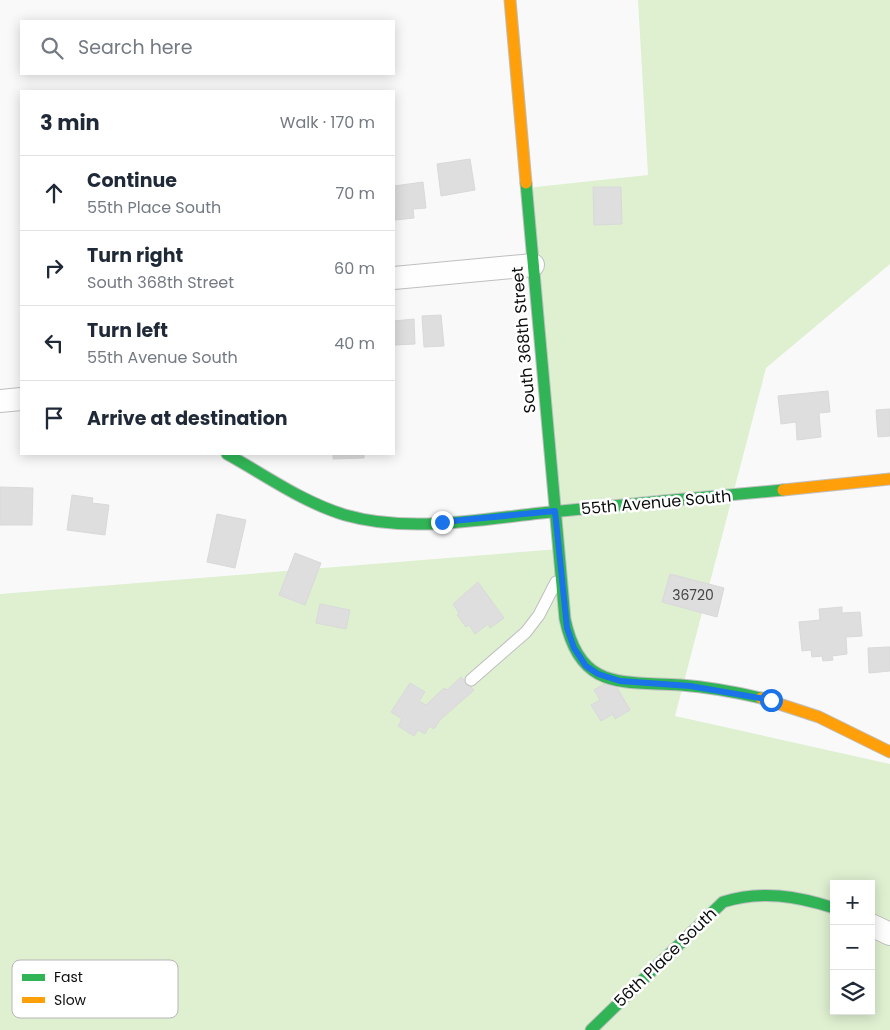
<!DOCTYPE html>
<meta charset="utf-8">
<style>
body{margin:0;font-family:Poppins,sans-serif;background:#f2f2f3;color:#1f2937}
.controls{position:absolute;right:15px;bottom:15px;display:grid;overflow:hidden;border-radius:0px;box-shadow:0 2px 12px #0003}
.controls button{width:45px;height:45px;display:grid;place-items:center;padding:0;border:0;border-bottom:1px solid #e0e1e3;background:#fff;color:#1f2937;font:25px sans-serif}
.stop{position:absolute;width:15px;height:15px;margin:-11px;border:4px solid #1a73e8;border-radius:50%;background:#fff}
.stop.end{background:#1a73e8;border-color:#fff;box-shadow:0 1px 5px #0008}
.list{margin:0;padding:0;list-style:none}
h2{display:flex;justify-content:space-between;align-items:center;height:65px;margin:0;padding:0 20px;font-size:21px}
h2 small{font-size:16px;font-weight:400;color:#747a83}
.list li{display:grid;grid-template-columns:32px 1fr auto;gap:15px;align-items:center;box-sizing:border-box;height:75px;padding:0 20px;border-top:1px solid #e0e1e3}
.list b{display:block;font-size:19px;white-space:nowrap}
.list p{margin:0;font-size:16px;white-space:nowrap;color:#747a83}
.list em{font-size:16px;font-style:normal;color:#747a83}
.icon{flex:none;width:28px;height:28px;fill:none;stroke:currentColor;stroke-width:2;stroke-linecap:round;stroke-linejoin:round}
.map{position:relative;flex:none;width:890px;height:1030px;overflow:hidden}
.search{position:absolute;background:#fff;box-shadow:0 2px 12px #0003;left:20px;top:20px;width:375px;height:55px;display:flex;align-items:center;gap:12px;box-sizing:border-box;padding:0 18px;border-radius:0px;color:#747a83;font-size:19px}
.panel{position:absolute;background:#fff;box-shadow:0 2px 12px #0003;left:20px;top:90px;width:375px;height:365px;border-radius:0px}
.map>svg:first-child{display:block}
.green{fill:#def0d0;fill-rule:evenodd}
.building{fill:#dedede;stroke:#d9d9da}
.lines{fill:none;stroke-linecap:round;stroke-linejoin:round}
.lane-casing{stroke:#bfbfc0;stroke-width:13}
.street-casing{stroke:#bfbfc0;stroke-width:24}
.fast-casing{stroke:#bfbfc0;stroke-width:13}
.slow-casing{stroke:#bfbfc0;stroke-width:13}
.lane{stroke:#fefefe;stroke-width:11}
.street{stroke:#fefefe;stroke-width:22}
.fast{stroke:#30b455;stroke-width:11}
.slow{stroke:#ff9f0a;stroke-width:11}
.route{stroke:#1a73e8;stroke-width:6}
.labels{text-anchor:middle;stroke-width:5;stroke-linejoin:round;paint-order:stroke}
.number-label{font-size:14px;fill:#434444}
.street-label{font-size:16px;fill:#0c0d0d;stroke:#fff}
.key{fill:#fff;stroke:#b6b6b6;stroke-width:1}
.key-label{font-size:14px;fill:#0c0d0d}
</style>
<div class="map">
<svg width="890" height="1030" viewBox="0 0 890 1030">
<rect width="100%" height="100%" fill="#f9f9fa"/>
<path class="green" d="M638,0H890V264L766,368L675,716L890,764V1030H0V594L559,549L526,188L648,175ZM834,884H871V1011H834Z"/>
<path class="building" d="M470,159L475,190L441,196L437,164Z
M423,182L426,208L413,209L414,218L395,220L394,186Z
M593,187H621L622,224L594,225Z
M441,315L444,346L424,347L422,316Z
M414,319L415,344L394,345V321Z
M828,391L830,412L819,413L821,437L797,440L796,422L781,424L778,396Z
M890,409V436L878,437L876,410Z
M333,454H364V458L333,459Z
M0,487L33,488L32,525H0Z
M72,495L93,498L92,503L109,505L105,535L67,530Z
M217,514L246,520L235,568L207,562Z
M295,553L321,563L305,605L279,595Z
M670,574L724,588L717,617L662,602Z
M478,582L504,618L490,628L488,624L475,634L469,625L466,627L457,615L459,613L453,604Z
M320,604L350,610L346,629L316,623Z
M842,607V613L860,612L862,636L846,637L847,654L832,656L833,660L823,661L822,656L812,657L811,650L802,651L799,622L820,620L819,609Z
M890,647V671L869,673L868,648Z
M461,677L474,690L440,720L434,729L429,726L425,734L418,730L414,736L398,726L402,719L391,712L410,683L425,692L419,701L426,705L444,688L447,690Z
M612,679L630,710L615,719L613,714L601,721L591,705L600,700L594,690Z"/>
<g class="lines">
<defs>
<path id="lane" d="M471,680L526,632L539,615L556,582"/>
<path id="street" d="M394,278L533,265
M0,401L21,399
M871,925L890,934"/>
<path id="fast" d="M526,183L565,619C580,691 622,681 681,685C708,687 735,692 761,698
M227,454C265,475 302,502 345,515C408,533 477,520 541,513C622,505 702,497 783,490
M591,1030L723,902C761,890 797,896 834,908"/>
<path id="slow" d="M510,0L526,183
M783,490L890,479
M761,698L819,717L890,752"/>
</defs>
<use href="#lane" class="lane-casing"/>
<use href="#street" class="street-casing"/>
<use href="#fast" class="fast-casing"/>
<use href="#slow" class="slow-casing"/>
<use href="#lane" class="lane"/>
<use href="#street" class="street"/>
<use href="#fast" class="fast"/>
<use href="#slow" class="slow"/>
</g>
<g class="lines">
<path class="route" d="M442,522L555,511L567,628L574,648L586,666L598,674L620,681L690,686L771,700"/>
</g>
<g class="labels">
<g class="number-label">
<text x="693" y="600">36720</text>
</g>
<g class="street-label">
<text transform="translate(523 340) rotate(-95)" y="6">South 368th Street</text>
<text transform="translate(656 502) rotate(-5)" y="6">55th Avenue South</text>
<text transform="translate(665 957) rotate(-44)" y="6">56th Place South</text>
</g>
</g>
<rect x="12" y="960" width="166" height="58" rx="8" class="key"/>
<rect x="22" y="974" width="23" height="7" fill="#30b455"/>
<rect x="22" y="997" width="23" height="6" fill="#ff9f0a"/>
<g class="key-label">
<text x="54" y="982">Fast</text>
<text x="54" y="1005">Slow</text>
</g>
</svg>
<div class="controls">
<button>+</button>
<button>−</button>
<button><svg class="icon" aria-label="layers" viewBox="0 0 24 24"><path d="M12 4l9 5-9 5-9-5zM3 14l9 5 9-5"/></svg></button>
</div>
<div class="stop" style="left:771px;top:700px"></div>
<div class="stop end" style="left:442px;top:522px"></div>
<div class="search"><svg class="icon" aria-label="search" viewBox="0 0 24 24"><circle cx="10" cy="10" r="6"/><path d="M15 15l6 6"/></svg>Search here</div>
<section class="panel">
<h2>3 min<small>Walk · 170 m</small></h2>
<ul class="list">
<li><svg class="icon" aria-label="ahead" viewBox="0 0 24 24"><path d="M12 20V5M6 11l6-6 6 6"/></svg><div><b>Continue</b><p>55th Place South</p></div><em>70 m</em></li>
<li><svg class="icon" aria-label="right" viewBox="0 0 24 24"><path d="M7 20v-9h11M14 6l5 5-5 5"/></svg><div><b>Turn right</b><p>South 368th Street</p></div><em>60 m</em></li>
<li><svg class="icon" aria-label="left" viewBox="0 0 24 24"><path d="M17 20v-9H6M10 6l-5 5 5 5"/></svg><div><b>Turn left</b><p>55th Avenue South</p></div><em>40 m</em></li>
<li><svg class="icon" aria-label="arrive" viewBox="0 0 24 24"><path d="M6 21V4h12l-3 4 3 4H6"/></svg><div><b>Arrive at destination</b></div></li>
</ul>
</section>
</div>
